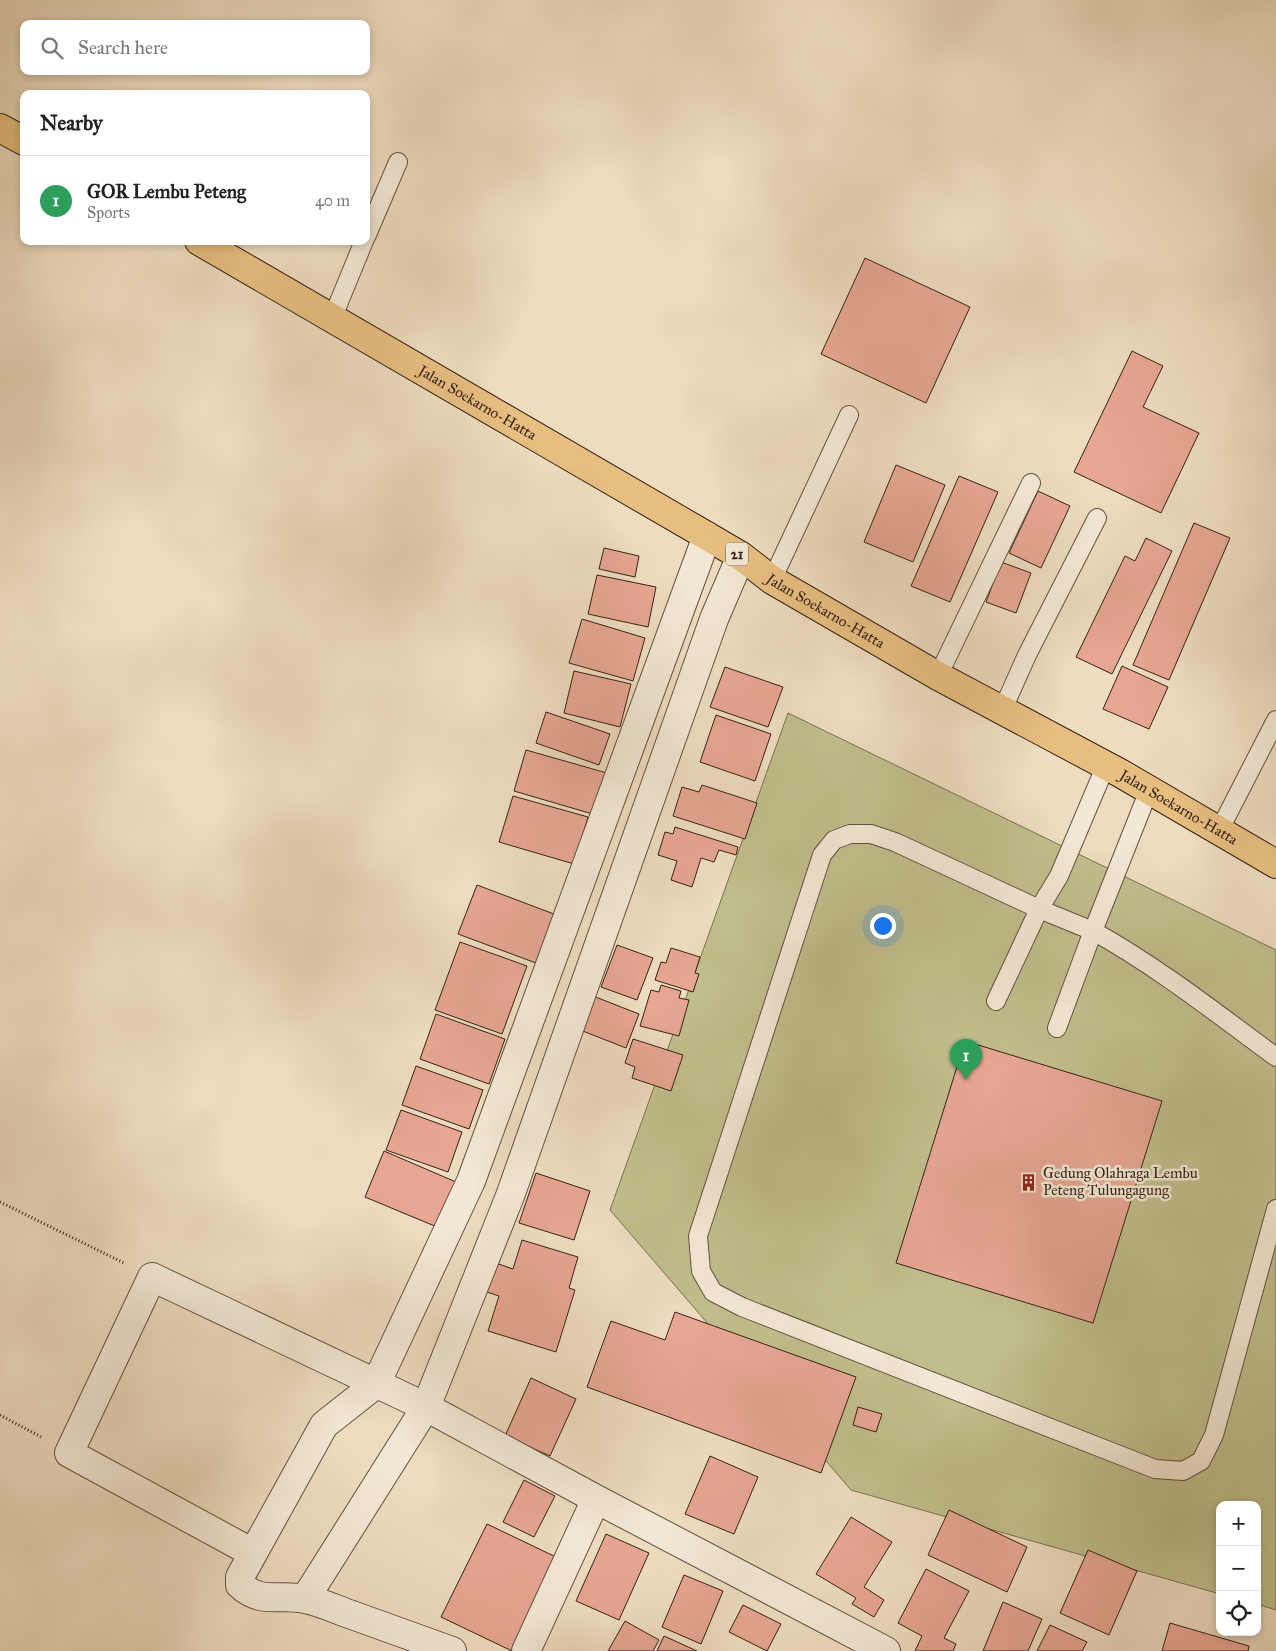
<!DOCTYPE html>
<meta charset="utf-8">
<style>
body{margin:0;font-family:"IM FELL Great Primer",serif;background:#f6f6f6;color:#222}
.controls{position:absolute;right:15px;bottom:15px;display:grid;overflow:hidden;border-radius:10px;box-shadow:0 2px 8px #0003}
.controls button{width:45px;height:45px;display:grid;place-items:center;padding:0;border:0;border-bottom:1px solid #e0e0e0;background:#fff;color:#222;font:25px sans-serif}
.you{position:absolute;left:882px;top:925px;width:18px;height:18px;margin:-12px;border:4px solid #fff;border-radius:50%;background:#1a73e8;box-shadow:0 0 0 8px #1a73e833}
.badge{display:grid;place-items:center;width:32px;height:32px;border-radius:50%;background:#8f2418;color:#fff;font-size:16px;font-weight:700}
.pin{position:absolute;translate:-50% -41px;filter:drop-shadow(0 1px 2px #0008)}
.pin::after{content:'';position:absolute;top:26px;width:18px;height:15px;background:inherit;clip-path:polygon(0 0,100% 0,50% 100%)}
.list{margin:0;padding:0;list-style:none}
h2{display:flex;justify-content:space-between;align-items:center;height:65px;margin:0;padding:0 20px;font-size:21px}
h2 small{font-size:16px;font-weight:400;color:#767676}
.list li{display:grid;grid-template-columns:32px 1fr auto;gap:15px;align-items:center;box-sizing:border-box;height:90px;padding:0 20px;border-top:1px solid #e0e0e0}
.list b{display:block;font-size:19px;white-space:nowrap}
.list p{margin:0;font-size:16px;white-space:nowrap;color:#767676}
.list em{font-size:16px;font-style:normal;color:#767676}
.icon{flex:none;width:28px;height:28px;fill:none;stroke:currentColor;stroke-width:2;stroke-linecap:round;stroke-linejoin:round}
.map{position:relative;flex:none;width:1276px;height:1651px;overflow:hidden}
.search{position:absolute;background:#fff;box-shadow:0 2px 8px #0003;left:20px;top:20px;width:350px;height:55px;display:flex;align-items:center;gap:12px;box-sizing:border-box;padding:0 18px;border-radius:10px;color:#767676;font-size:19px}
.panel{position:absolute;background:#fff;box-shadow:0 2px 8px #0003;left:20px;top:90px;width:350px;height:155px;border-radius:10px}
.map>svg:first-child{display:block}
.pitch{fill:#c0be8c;stroke:#7c7051}
.building{fill:#e6a692;stroke:#372116}
.lines{fill:none;stroke-linecap:round;stroke-linejoin:round}
.lane-casing{stroke:#645040;stroke-width:20}
.street-casing{stroke:#645040;stroke-width:30}
.highway-casing{stroke:#372116;stroke-width:30}
.path{stroke:#372116;stroke-width:3;stroke-dasharray:1 2.5;stroke-linecap:butt}
.lane{stroke:#f3e8d5;stroke-width:18}
.street{stroke:#f3e8d5;stroke-width:28}
.highway{stroke:#e6be80;stroke-width:28}
.labels{text-anchor:middle;stroke-width:5;stroke-linejoin:round;paint-order:stroke}
.shield{fill:#f3e8d5;stroke:#6f5d4f;stroke-width:1}
.shield-label{font-size:14px;font-weight:bold;fill:#372116}
.street-label{font-size:15px;fill:#372116;stroke:#f3e8d5}
.poi-label{font-size:15px;fill:#372116;stroke:#f3e8d5;text-anchor:start}
</style>
<div class="map">
<svg width="1276" height="1651" viewBox="0 0 1276 1651">
<rect width="100%" height="100%" fill="#eddcbf"/>
<filter id="stains"><feTurbulence type="fractalNoise" baseFrequency=".004" numOctaves="4"/><feColorMatrix values="0 0 0 0 .2 0 0 0 0 .09 0 0 0 0 .02 0 0 0 .5 -.17"/></filter>
<radialGradient id="worn" r=".72"><stop offset=".6" stop-color="#630" stop-opacity="0"/><stop offset="1" stop-color="#630" stop-opacity=".3"/></radialGradient>
<path class="pitch" d="M788,713L1276,950V1610L1257,1604V1505H1220V1594L851,1490L610,1210Z"/>
<path class="building" d="M865,258L970,307L926,403L821,354Z
M1132,351L1163,366L1143,407L1199,433L1161,513L1074,472Z
M896,465L945,485L913,562L864,542Z
M959,476L998,492L950,602L911,586Z
M1038,491L1070,506L1041,568L1009,553Z
M1194,523L1230,538L1169,680L1133,665Z
M1146,538L1172,551L1112,674L1076,657L1125,556L1135,561Z
M604,548L639,556L635,577L599,569Z
M1001,562L1031,573L1016,613L986,602Z
M597,575L656,587L648,627L588,614Z
M582,619L645,638L633,681L569,663Z
M1122,666L1168,687L1149,729L1103,709Z
M725,667L783,687L768,727L710,707Z
M574,671L631,684L620,727L564,713Z
M546,712L610,734L599,765L536,743Z
M716,715L771,734L755,781L700,762Z
M526,750L607,773L596,815L514,791Z
M702,785L757,803L745,839L673,816L682,787L699,792Z
M513,796L588,817L574,864L499,842Z
M675,827L738,847L736,855L719,850L714,862L701,858L692,887L671,880L677,861L658,855L665,832L673,834Z
M477,885L554,914L536,963L458,934Z
M460,942L527,966L502,1034L435,1010Z
M617,945L653,958L637,1000L601,987Z
M671,948L700,957L695,973L699,974L693,992L655,980L661,962L666,963Z
M661,985L681,991L679,998L689,1000L679,1036L640,1026L651,990L659,992Z
M588,994L639,1014L626,1048L575,1028Z
M436,1014L505,1039L489,1084L420,1059Z
M633,1039L683,1055L671,1091L632,1078L635,1067L625,1063Z
M965,1041L1162,1101L1093,1323L896,1263Z
M416,1066L483,1090L469,1129L402,1105Z
M401,1110L462,1132L448,1172L386,1150Z
M384,1151L456,1182L437,1227L365,1197Z
M536,1173L590,1191L574,1240L519,1223Z
M522,1240L578,1257L569,1288L575,1290L556,1352L488,1331L499,1296L487,1292L496,1263L513,1269Z
M675,1312L856,1377L821,1473L587,1387L611,1321L665,1340Z
M531,1378L576,1399L550,1456L505,1436Z
M858,1407L882,1414L876,1432L853,1425Z
M710,1456L758,1477L734,1534L685,1514Z
M524,1480L555,1496L534,1537L503,1522Z
M949,1510L1027,1547L1007,1592L928,1555Z
M851,1517L892,1542L864,1587L884,1600L874,1617L852,1604L856,1598L816,1574Z
M487,1524L558,1558L512,1651L441,1617Z
M606,1534L649,1553L619,1620L576,1601Z
M1088,1550L1137,1571L1109,1635L1060,1613Z
M926,1569L969,1591L944,1638L956,1644L953,1651H915L922,1636L898,1623Z
M684,1575L723,1591L701,1644L662,1627Z
M1003,1602L1042,1619L1028,1651H983Z
M743,1605L781,1624L767,1651L729,1632Z
M625,1621L659,1640L653,1651H608Z
M1170,1623L1249,1646L1248,1651H1162Z
M1050,1625L1087,1642L1082,1651H1037Z
M664,1636L697,1651H657Z"/>
<g class="lines">
<defs>
<path id="lane" d="M366,237L398,162
M332,319L364,241
M772,580L849,415
M938,676L1031,483
M1002,711L1027,655L1097,518
M1106,765L1059,876L1039,909L895,842L871,834H850L834,840L822,855L698,1236L701,1271L713,1292L742,1307L1155,1469L1183,1471L1201,1461L1214,1435L1276,1209
M1149,790L1093,931C1158,967 1216,1013 1276,1057
M1219,831L1276,720
M996,1001L1039,909L1093,931L1057,1028"/>
<path id="street" d="M253,1553L69,1453L152,1277L426,1407L596,1499L886,1651
M305,1599L426,1407L510,1196L714,619L741,556
M452,1651C419,1639 385,1627 352,1615C337,1610 321,1602 305,1599C279,1593 262,1605 240,1585V1577L324,1425L376,1384L471,1181L707,536
M526,1651L596,1499"/>
<g id="highway">
<path d="M0,128L24,141"/>
<path id="s1" d="M199,241L707,536L741,556L772,580L938,676L1120,773L1276,864"/>
</g>
</defs>
<use href="#lane" class="lane-casing"/>
<use href="#street" class="street-casing"/>
<use href="#highway" class="highway-casing"/>
<path class="path" d="M0,1202L124,1263
M0,1415L43,1438"/>
<use href="#lane" class="lane"/>
<use href="#street" class="street"/>
<use href="#highway" class="highway"/>
</g>
<defs>
<symbol id="building-bare" viewBox="-9 -9 18 18"><path d="M-4-6H4V6H1V3H-1V6H-4ZM-2.5-4.3h1.7v1.8h-1.7ZM.8-4.3h1.7v1.8H.8ZM-2.5-1h1.7V.8h-1.7ZM.8-1h1.7V.8H.8Z" fill="#8f2418" stroke="#f3e8d5" stroke-width="2.5" paint-order="stroke"/></symbol>
</defs>
<g fill-rule="evenodd">
<use href="#building-bare" x="1016" y="1170" width="25" height="25"/>
</g>
<g class="labels">
<rect class="shield" x="726" y="542.5" width="22" height="23" rx="4"/>
<g class="shield-label">
<text x="737" y="559">21</text>
</g>
<g class="street-label">
<text dy="5" stroke="none"><textPath href="#s1" startOffset="322">Jalan Soekarno-Hatta</textPath></text>
<text dy="5" stroke="none"><textPath href="#s1" startOffset="728">Jalan Soekarno-Hatta</textPath></text>
<text dy="5" stroke="none"><textPath href="#s1" startOffset="1132">Jalan Soekarno-Hatta</textPath></text>
</g>
<g class="poi-label">
<text x="1043" y="1178">Gedung Olahraga Lembu<tspan x="1043" dy="17">Peteng Tulungagung</tspan></text>
</g>
</g>
<rect width="100%" height="100%" filter="url(#stains)"/>
<rect width="100%" height="100%" fill="url(#worn)"/>
</svg>
<div class="controls">
<button>+</button>
<button>−</button>
<button><svg class="icon" aria-label="locate" viewBox="0 0 24 24"><circle cx="12" cy="12" r="6"/><path d="M12 2v4M12 18v4M2 12h4M18 12h4"/></svg></button>
</div>
<div class="you"></div>
<div class="pin badge" style="left:966px;top:1080px;background:#2e9e5b">1</div>
<div class="search"><svg class="icon" aria-label="search" viewBox="0 0 24 24"><circle cx="10" cy="10" r="6"/><path d="M15 15l6 6"/></svg>Search here</div>
<section class="panel">
<h2>Nearby<small></small></h2>
<ul class="list">
<li><span class="badge" style="background:#2e9e5b">1</span><div><b>GOR Lembu Peteng</b><p>Sports</p></div><em>40 m</em></li>
</ul>
</section>
</div>
